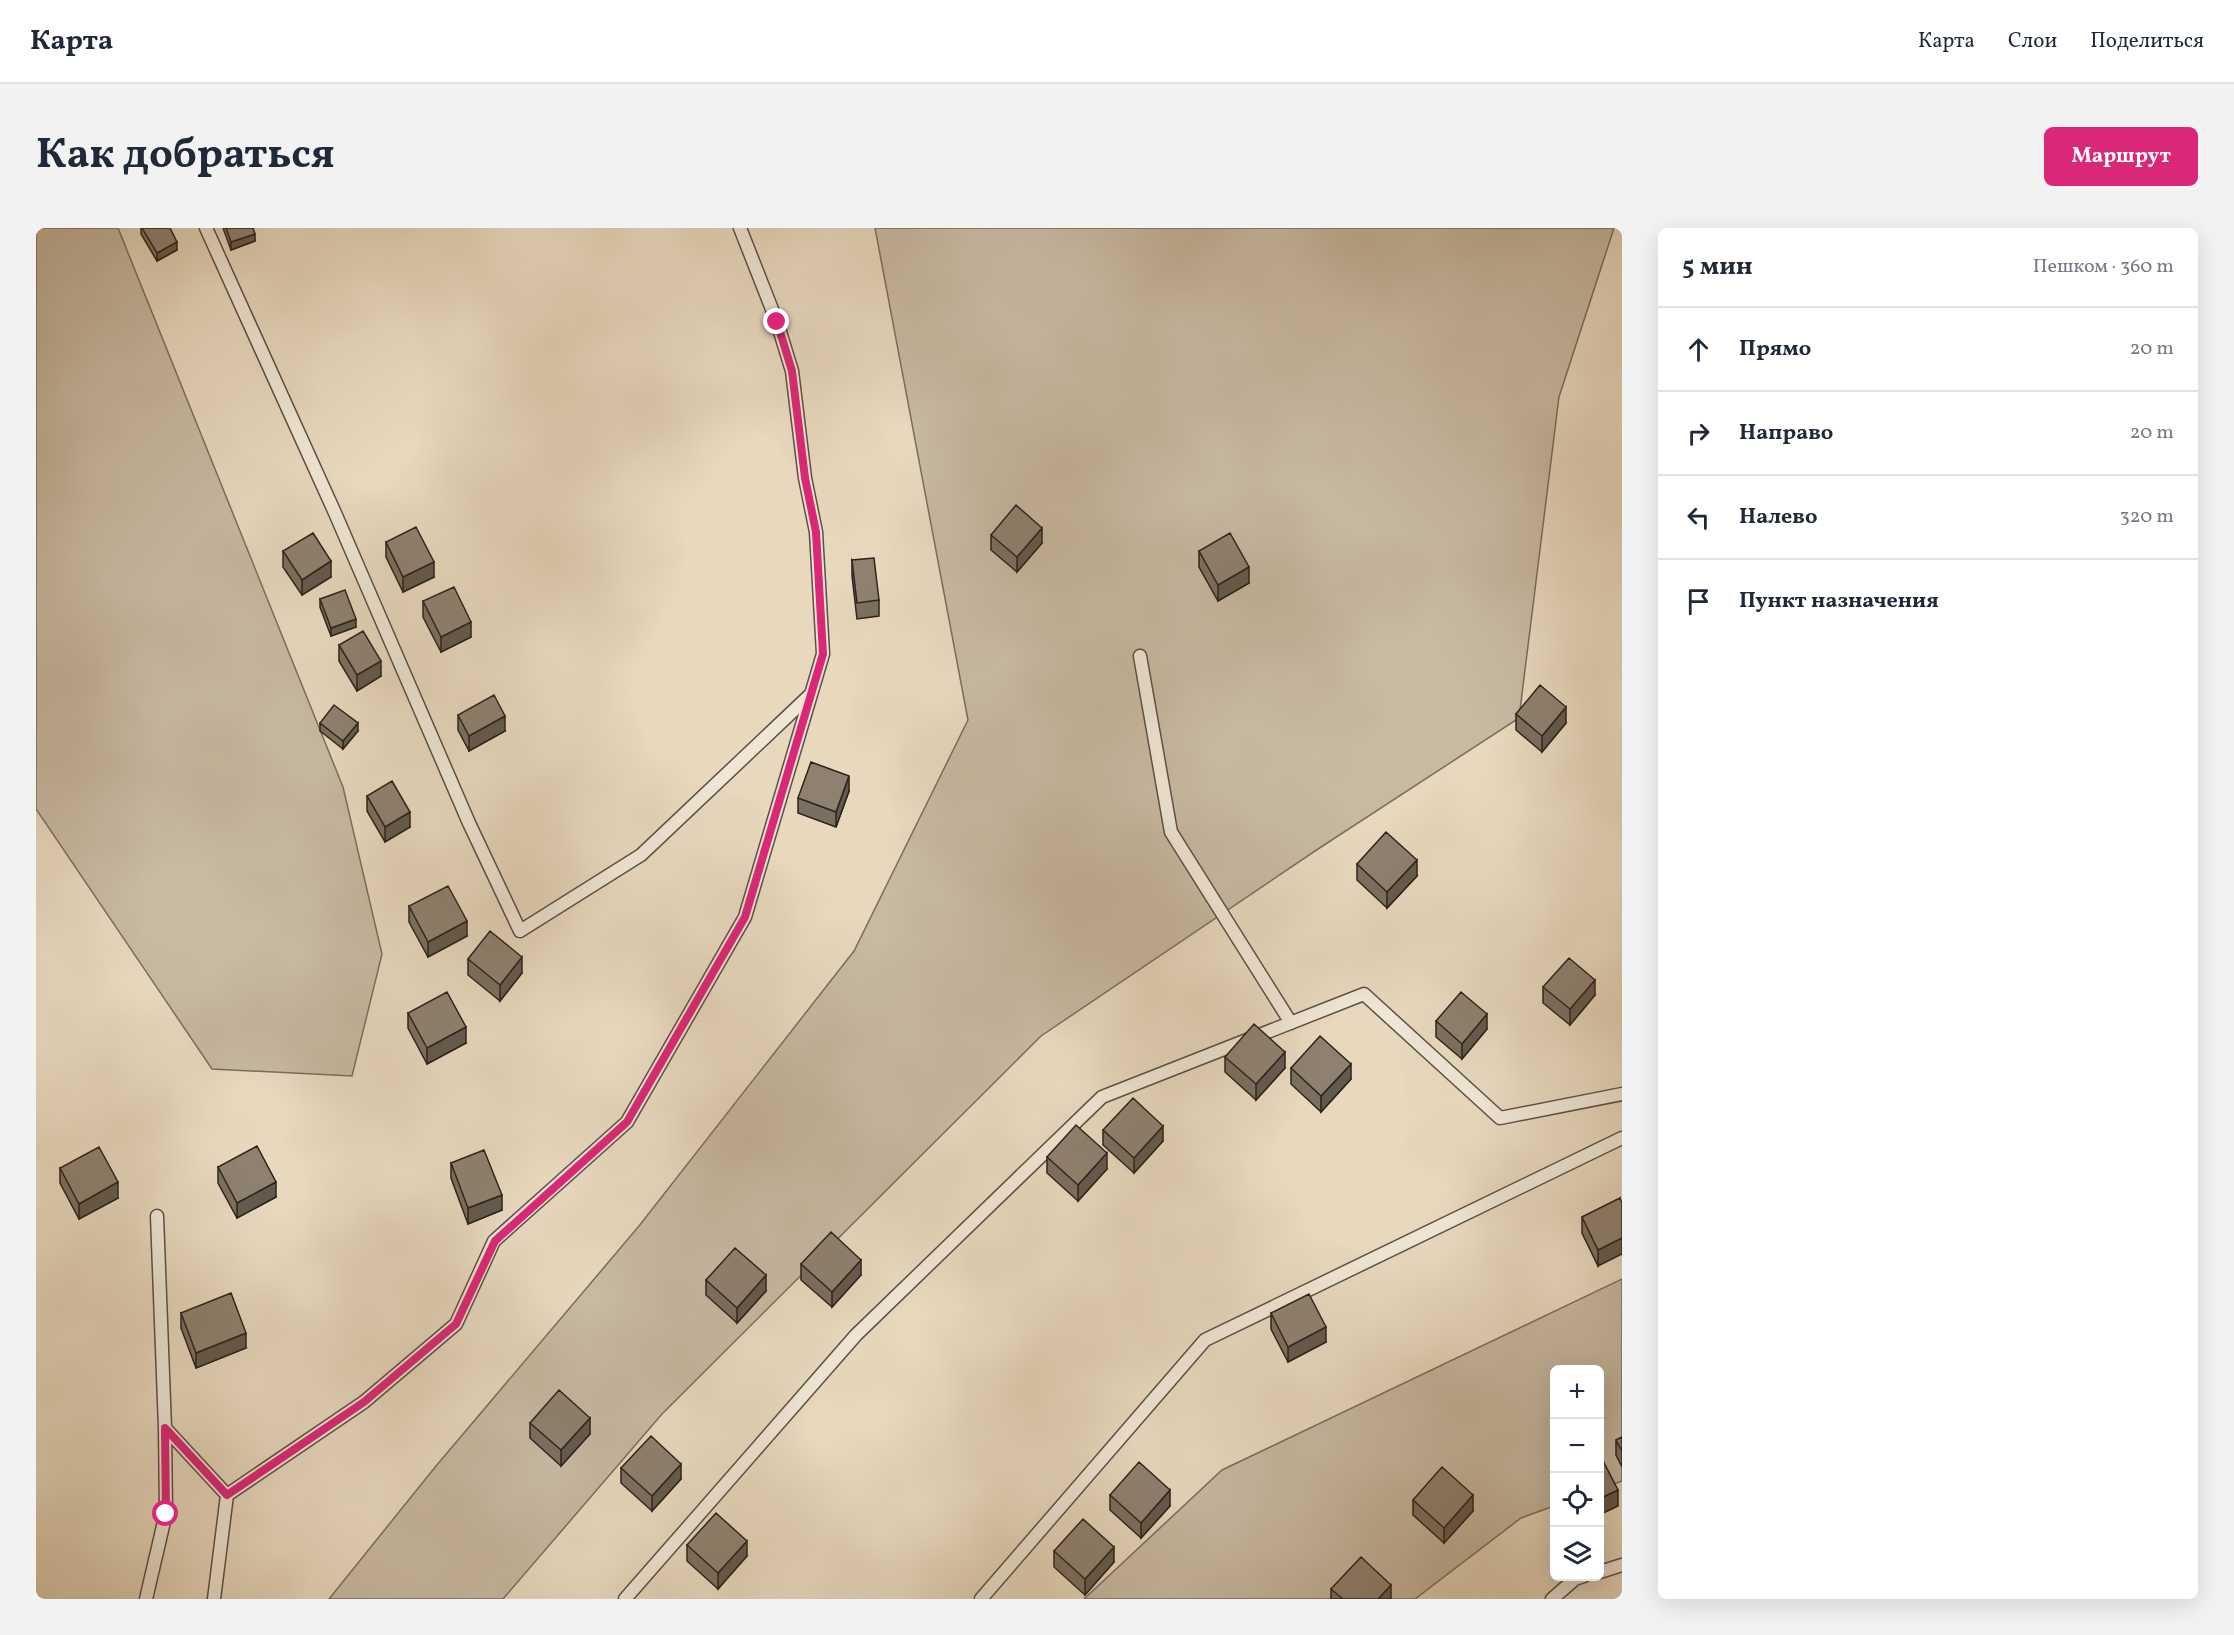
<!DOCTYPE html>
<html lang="ru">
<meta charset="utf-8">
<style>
body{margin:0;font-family:Vollkorn,serif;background:#f2f2f3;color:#1f2937}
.controls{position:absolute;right:18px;bottom:18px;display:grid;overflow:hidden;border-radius:9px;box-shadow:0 6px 24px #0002}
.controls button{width:54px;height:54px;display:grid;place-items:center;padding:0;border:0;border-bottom:2px solid #e0e1e3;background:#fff;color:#1f2937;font:30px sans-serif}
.stop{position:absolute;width:18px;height:18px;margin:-14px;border:4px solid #db2777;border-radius:50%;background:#fff}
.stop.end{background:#db2777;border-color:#fff;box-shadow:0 2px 6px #0008}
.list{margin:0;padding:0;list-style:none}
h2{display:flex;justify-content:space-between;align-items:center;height:78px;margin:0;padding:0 24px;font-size:26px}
h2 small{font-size:20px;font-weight:400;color:#747a83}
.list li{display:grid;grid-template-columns:39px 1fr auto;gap:18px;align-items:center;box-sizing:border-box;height:84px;padding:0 24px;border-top:2px solid #e0e1e3}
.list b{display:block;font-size:22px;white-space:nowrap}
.list em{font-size:20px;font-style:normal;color:#747a83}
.icon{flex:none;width:33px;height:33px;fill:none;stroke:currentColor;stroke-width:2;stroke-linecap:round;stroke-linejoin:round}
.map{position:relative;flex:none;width:1586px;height:1371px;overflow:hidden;border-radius:9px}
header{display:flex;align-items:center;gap:36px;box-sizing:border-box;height:84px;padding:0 30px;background:#fff;border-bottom:2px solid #e0e1e3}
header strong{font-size:28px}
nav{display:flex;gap:33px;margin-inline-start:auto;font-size:21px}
.intro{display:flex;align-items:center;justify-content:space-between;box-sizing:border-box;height:144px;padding:0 36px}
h1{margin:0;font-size:42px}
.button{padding:15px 27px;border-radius:9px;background:#db2777;color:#fff;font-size:21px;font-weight:700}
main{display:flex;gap:36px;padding:0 36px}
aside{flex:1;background:#fff;border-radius:9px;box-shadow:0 6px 24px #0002}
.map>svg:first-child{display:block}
.green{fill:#c7b9a2;stroke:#7a6e5e;stroke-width:1.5}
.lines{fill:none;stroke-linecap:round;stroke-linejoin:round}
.service-casing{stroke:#5c5044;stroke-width:15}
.service{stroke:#efe6d5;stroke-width:12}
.wall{fill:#7a6f60;stroke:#2d231b;stroke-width:1.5}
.shaded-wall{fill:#635a4e;stroke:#2d231b;stroke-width:1.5}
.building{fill:#8e8170;stroke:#2d231b;stroke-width:1.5}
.route{stroke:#db2777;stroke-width:8}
</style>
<header>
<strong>Карта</strong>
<nav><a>Карта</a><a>Слои</a><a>Поделиться</a></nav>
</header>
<div class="intro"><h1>Как добраться</h1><a class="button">Маршрут</a></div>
<main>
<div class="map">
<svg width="1586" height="1371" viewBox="0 0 1586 1371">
<rect width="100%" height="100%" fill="#e7d8be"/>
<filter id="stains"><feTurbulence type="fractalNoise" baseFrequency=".00333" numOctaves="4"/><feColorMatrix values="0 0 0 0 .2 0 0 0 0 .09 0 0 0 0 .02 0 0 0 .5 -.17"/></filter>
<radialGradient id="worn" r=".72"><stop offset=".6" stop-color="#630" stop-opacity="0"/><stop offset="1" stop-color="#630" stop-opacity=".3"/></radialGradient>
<path class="green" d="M0,0H82L307,559L346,726L316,848L176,841L0,581Z
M839,0H1578L1523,169L1483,490L1282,621L1005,808L626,1186L467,1371H293L400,1238L603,998L818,723L932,492Z
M1586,1051V1253L1564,1261V1142H1518V1278L1485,1290L1379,1371H1048L1186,1242Z"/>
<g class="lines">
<defs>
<path id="service" d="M170,0L299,285L433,595L484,703L605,627L775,466
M1104,428L1135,604L1255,795
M121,988L129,1200L191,1267
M1564,1344L1586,1337
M110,1371L130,1285L129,1200
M178,1371L191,1267L328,1174L420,1096L458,1013L591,894L709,689L787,426L780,304L769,250L756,143L741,94L704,0
M589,1371L820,1107L1066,869L1328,766L1464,890L1586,866
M945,1371L1169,1112L1586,910
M1516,1371L1539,1351L1548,1348"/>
</defs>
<use href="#service" class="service-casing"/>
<use href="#service" class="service"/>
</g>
<path class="wall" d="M105,0H134L141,22L121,33L105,6Z
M187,0H217L219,13L195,22Z
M955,307L1006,315L981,344L955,322Z
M350,314L398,349L367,364L350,329Z
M247,323L295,349L266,367L247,339Z
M1163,323L1213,355L1182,373L1163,339Z
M816,332L843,372V388L821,391L816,348Z
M284,371L320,399L295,408L284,379Z
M387,373L435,409L405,424L387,389Z
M303,417L345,448L321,463L303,433Z
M1480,486L1530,495L1506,524L1480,502Z
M422,487L469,503L433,523L422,502Z
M284,495L322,503L307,521L284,503Z
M813,563L800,599L762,585V570Z
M331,568L374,599L349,614L331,583Z
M1321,636L1381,648L1351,680L1321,652Z
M373,678L431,708L392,729L373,694Z
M432,731L486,745L464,773L432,747Z
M1507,759L1559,767L1534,797L1507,775Z
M372,785L430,815L391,836L372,800Z
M1400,793L1451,801L1426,831L1400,809Z
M1189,829L1249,840L1220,872L1189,844Z
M1255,840L1315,851L1285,884L1255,856Z
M1067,902L1127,913L1098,945L1067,917Z
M1011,929L1071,941L1042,973L1011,945Z
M415,935L466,982L432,996L415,950Z
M182,939L240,969L201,990L182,955Z
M24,940L82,970L43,991L24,955Z
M1584,970L1562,1038L1546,1005V989Z
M765,1036L825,1047L796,1079L765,1052Z
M670,1052L730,1063L701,1095L670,1067Z
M145,1085L210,1120L160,1140L145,1100Z
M1235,1085L1290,1114L1252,1134L1235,1101Z
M494,1195L554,1206L525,1238L494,1210Z
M1586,1209V1239L1580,1227V1212Z
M585,1240L645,1251L616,1283L585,1255Z
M1074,1267L1134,1278L1105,1310L1074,1282Z
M1377,1272L1437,1283L1408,1315L1377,1287Z
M651,1317L711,1328L682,1361L651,1333Z
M1018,1323L1078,1334L1049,1367L1018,1339Z
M1295,1361L1355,1371H1295Z"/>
<path class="shaded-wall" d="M219,6V13L195,22V14Z
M141,14V22L121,33V25Z
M1006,300V315L981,344V329Z
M295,333V349L266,367V352Z
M398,334V349L367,364V349Z
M1213,339V355L1182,373V357Z
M320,391V399L295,408V400Z
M435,394V409L405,424V409Z
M345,433V448L321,463V447Z
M1530,479V495L1506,524V508Z
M469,488V503L433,523V508Z
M322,495V503L307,521V513Z
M813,548V563L800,599V584Z
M374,584V599L349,614V599Z
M1381,632V648L1351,680V664Z
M431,693V708L392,729V714Z
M486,729V745L464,773V757Z
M1559,752V767L1534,797V781Z
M1451,786V801L1426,831V816Z
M430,799V815L391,836V820Z
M1249,824V840L1220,872V856Z
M1315,836V851L1285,884V868Z
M1127,898V913L1098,945V930Z
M1071,925V941L1042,973V957Z
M82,954V970L43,991V976Z
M240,954V969L201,990V975Z
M466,967V982L432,996V980Z
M1586,1010V1026L1562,1038V1022Z
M825,1032V1047L796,1079V1064Z
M730,1047V1063L701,1095V1080Z
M1290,1099V1114L1252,1134V1119Z
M210,1105V1120L160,1140V1125Z
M554,1190V1206L525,1238V1222Z
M645,1236V1251L616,1283V1268Z
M1134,1262V1278L1105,1310V1295Z
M1582,1262V1278L1563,1287V1271Z
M1437,1267V1283L1408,1315V1300Z
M711,1313V1328L682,1361V1345Z
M1078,1319V1334L1049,1367V1351Z
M1355,1357V1371H1342Z"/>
<path class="building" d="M106,0H134L141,14L121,25Z
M190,0H217L219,6L195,14Z
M980,277L1006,300L981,329L955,307Z
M380,299L398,334L367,349L350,314Z
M277,305L295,333L266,352L247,323Z
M1194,305L1213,339L1182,357L1163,323Z
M838,330L843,372L821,375L816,332Z
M418,359L435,394L405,409L387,373Z
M309,362L320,391L295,400L284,371Z
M327,403L345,433L321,447L303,417Z
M1504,457L1530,479L1506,508L1480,486Z
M458,467L469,488L433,508L422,487Z
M298,477L322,495L307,513L284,495Z
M775,534L813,548L800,584L762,570Z
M356,553L374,584L349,599L331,568Z
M1350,604L1381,632L1351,664L1321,636Z
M412,658L431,693L392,714L373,678Z
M454,703L486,729L464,757L432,731Z
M1533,730L1559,752L1534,781L1507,759Z
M411,764L430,799L391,820L372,785Z
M1425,764L1451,786L1426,816L1400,793Z
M1218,796L1249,824L1220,856L1189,829Z
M1284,808L1315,836L1285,868L1255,840Z
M1097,870L1127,898L1098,930L1067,902Z
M1040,897L1071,925L1042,957L1011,929Z
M221,918L240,954L201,975L182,939Z
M63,919L82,954L43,976L24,940Z
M448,922L466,967L432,980L415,935Z
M1584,970L1586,975V1010L1562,1022L1546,989Z
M795,1004L825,1032L796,1064L765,1036Z
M699,1020L730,1047L701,1080L670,1052Z
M195,1065L210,1105L160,1125L145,1085Z
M1273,1066L1290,1099L1252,1119L1235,1085Z
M523,1162L554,1190L525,1222L494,1195Z
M615,1208L645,1236L616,1268L585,1240Z
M1586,1209V1223L1580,1212Z
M1563,1229H1565L1582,1262L1563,1271Z
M1103,1234L1134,1262L1105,1295L1074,1267Z
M1406,1239L1437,1267L1408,1300L1377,1272Z
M680,1285L711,1313L682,1345L651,1317Z
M1047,1291L1078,1319L1049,1351L1018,1323Z
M1325,1329L1355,1357L1342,1371H1307L1295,1361Z"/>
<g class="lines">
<path class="route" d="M130,1286L129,1200L191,1267L328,1174L420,1096L459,1013L591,894L709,689L787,426L780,304L769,250L756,143L741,94"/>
</g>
<rect width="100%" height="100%" filter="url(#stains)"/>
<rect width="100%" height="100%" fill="url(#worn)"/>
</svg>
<div class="controls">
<button>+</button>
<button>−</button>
<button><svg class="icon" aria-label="locate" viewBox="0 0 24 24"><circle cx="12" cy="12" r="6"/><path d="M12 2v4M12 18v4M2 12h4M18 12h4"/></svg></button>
<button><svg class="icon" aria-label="layers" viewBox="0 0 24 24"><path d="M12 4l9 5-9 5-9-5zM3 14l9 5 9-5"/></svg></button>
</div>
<div class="stop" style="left:130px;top:1286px"></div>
<div class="stop end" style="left:741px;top:94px"></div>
</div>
<aside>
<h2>5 мин<small>Пешком · 360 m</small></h2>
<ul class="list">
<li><svg class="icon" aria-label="ahead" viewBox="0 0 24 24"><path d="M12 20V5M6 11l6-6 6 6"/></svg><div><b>Прямо</b></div><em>20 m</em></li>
<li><svg class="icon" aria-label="right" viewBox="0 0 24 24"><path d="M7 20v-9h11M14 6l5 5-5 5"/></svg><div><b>Направо</b></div><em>20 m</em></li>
<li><svg class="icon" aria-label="left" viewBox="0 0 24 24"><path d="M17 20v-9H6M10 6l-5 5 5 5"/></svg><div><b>Налево</b></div><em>320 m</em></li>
<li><svg class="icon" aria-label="arrive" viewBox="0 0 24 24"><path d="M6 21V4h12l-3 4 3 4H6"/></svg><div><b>Пункт назначения</b></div></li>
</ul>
</aside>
</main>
